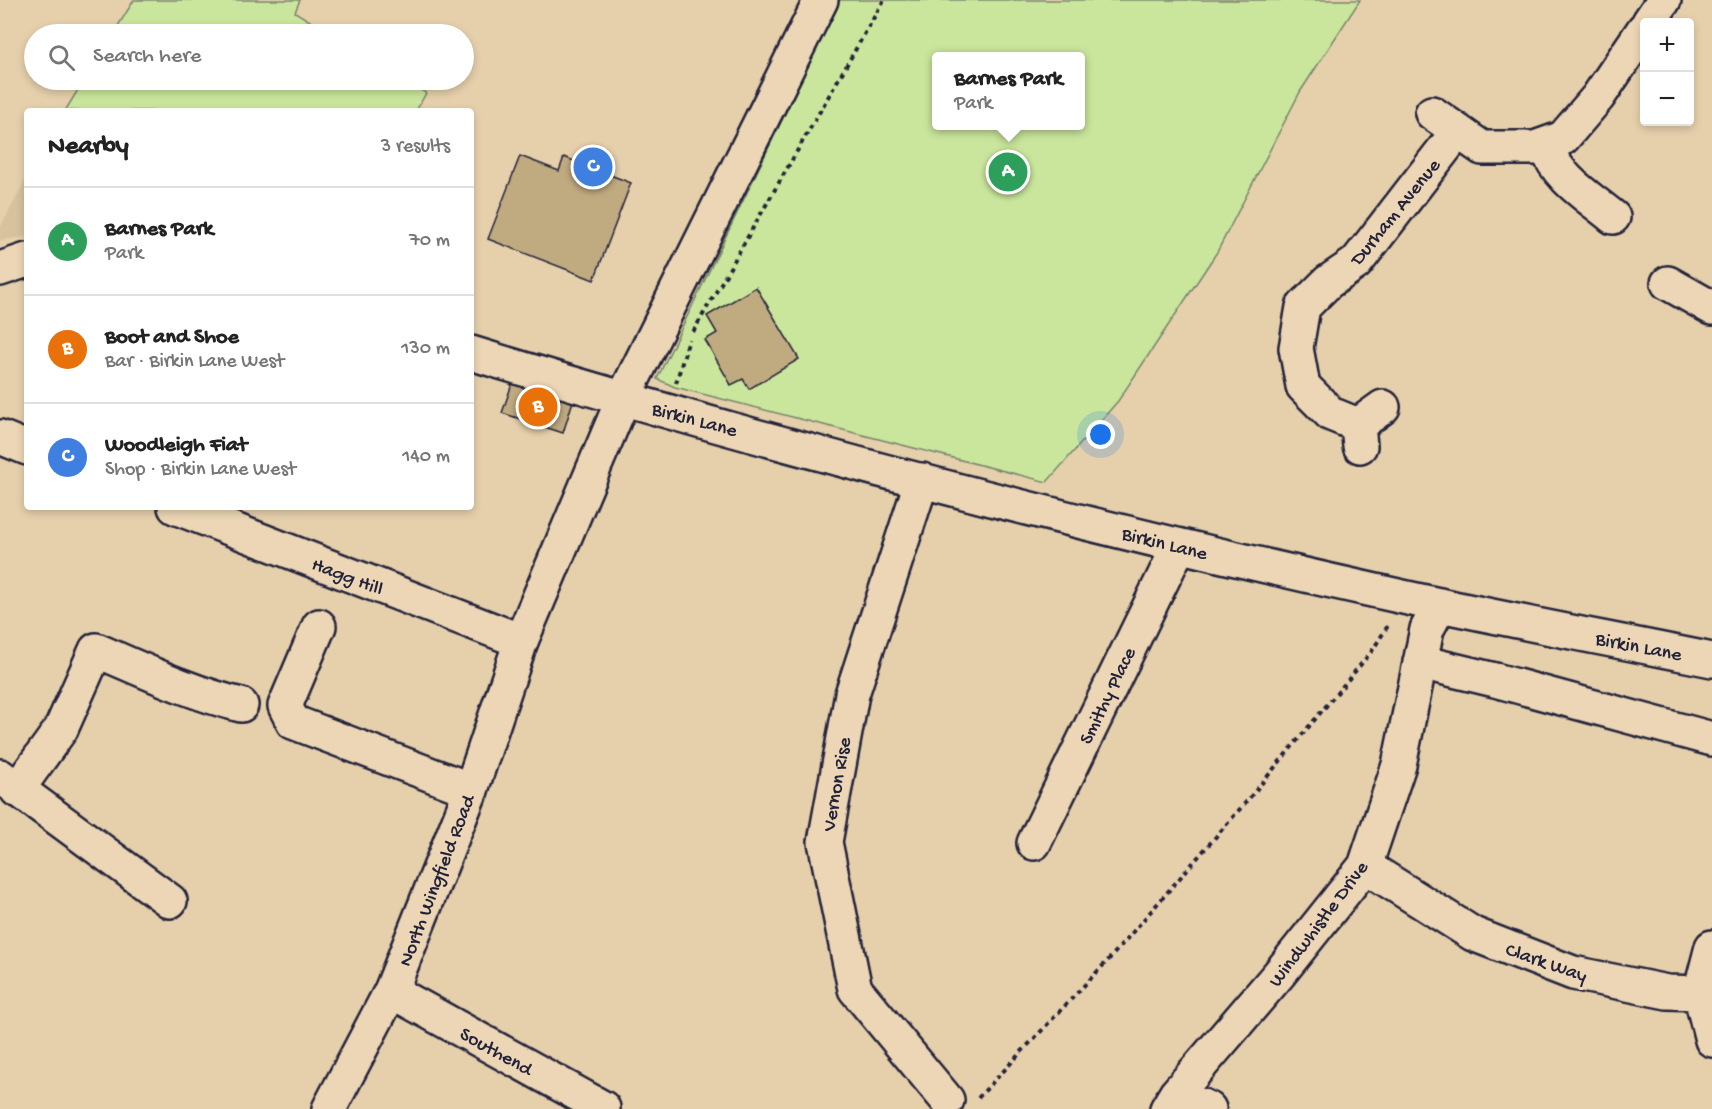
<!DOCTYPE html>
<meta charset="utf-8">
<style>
body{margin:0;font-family:"Gochi Hand",sans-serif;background:#f6f6f6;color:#222}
.controls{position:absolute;right:18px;top:18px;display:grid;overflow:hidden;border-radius:6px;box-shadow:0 3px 9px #0003}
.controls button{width:54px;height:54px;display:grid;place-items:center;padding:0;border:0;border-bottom:2px solid #e0e0e0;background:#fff;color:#222;font:30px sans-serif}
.you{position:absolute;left:1101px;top:435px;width:21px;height:21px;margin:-15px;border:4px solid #fff;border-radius:50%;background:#1a73e8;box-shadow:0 0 0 9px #1a73e833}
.badge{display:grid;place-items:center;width:39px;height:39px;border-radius:50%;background:#c8321e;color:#fff;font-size:20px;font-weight:700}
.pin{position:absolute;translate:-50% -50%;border:3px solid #fff;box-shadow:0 2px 6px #0006}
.popup{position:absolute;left:932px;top:52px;width:153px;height:78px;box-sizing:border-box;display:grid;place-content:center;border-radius:6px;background:#fff;filter:drop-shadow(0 2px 4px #0005);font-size:20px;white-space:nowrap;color:#767676}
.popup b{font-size:22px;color:#222}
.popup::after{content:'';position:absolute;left:50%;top:100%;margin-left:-12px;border:12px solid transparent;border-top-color:#fff}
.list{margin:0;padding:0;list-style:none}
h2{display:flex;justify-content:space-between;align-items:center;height:78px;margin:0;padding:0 24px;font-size:26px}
h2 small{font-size:20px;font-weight:400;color:#767676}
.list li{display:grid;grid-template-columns:39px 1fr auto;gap:18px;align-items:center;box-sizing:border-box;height:108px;padding:0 24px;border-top:2px solid #e0e0e0}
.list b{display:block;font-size:22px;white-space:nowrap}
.list p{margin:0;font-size:20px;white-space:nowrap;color:#767676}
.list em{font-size:20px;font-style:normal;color:#767676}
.icon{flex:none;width:33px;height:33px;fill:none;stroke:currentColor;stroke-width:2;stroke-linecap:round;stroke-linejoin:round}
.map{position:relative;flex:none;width:1712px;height:1109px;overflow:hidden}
.search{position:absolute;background:#fff;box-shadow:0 3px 9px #0003;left:24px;top:24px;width:450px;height:66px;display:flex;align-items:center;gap:15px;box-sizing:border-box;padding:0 21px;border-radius:33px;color:#767676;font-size:22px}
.panel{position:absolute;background:#fff;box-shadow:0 3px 9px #0003;left:24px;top:108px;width:450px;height:402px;border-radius:6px}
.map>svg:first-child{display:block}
.built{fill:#d7c29d}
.green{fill:#cae69c;stroke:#76846c;stroke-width:1.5;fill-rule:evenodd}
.building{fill:#c0aa80;stroke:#22223b;stroke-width:1.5}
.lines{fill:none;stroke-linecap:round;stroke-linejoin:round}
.minor-casing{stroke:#22223b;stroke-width:38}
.major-casing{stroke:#22223b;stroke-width:38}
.path{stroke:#22223b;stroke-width:4;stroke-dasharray:4.5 4.5;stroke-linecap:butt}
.minor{stroke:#ecd6b5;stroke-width:33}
.major{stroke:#ecd6b5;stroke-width:33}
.labels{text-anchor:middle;stroke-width:6;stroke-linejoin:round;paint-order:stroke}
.street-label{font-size:20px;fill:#22223b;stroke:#ecd6b5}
</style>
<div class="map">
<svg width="1712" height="1109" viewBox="0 0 1712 1109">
<rect width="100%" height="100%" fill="#e6d0ac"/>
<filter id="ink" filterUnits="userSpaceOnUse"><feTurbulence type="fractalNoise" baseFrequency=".0167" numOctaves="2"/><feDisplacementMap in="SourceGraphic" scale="12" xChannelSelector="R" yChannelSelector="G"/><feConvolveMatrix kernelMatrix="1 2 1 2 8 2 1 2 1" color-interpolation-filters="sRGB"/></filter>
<g filter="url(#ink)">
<path class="built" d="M27,177V237L0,240V228Z"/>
<path class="green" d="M134,0H300L295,12L331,34H113Z
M840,0H1360L1300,92L1217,252L1118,401L1047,482L675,387L657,379ZM936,57H1080V126H936Z
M84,80H404L426,93L416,111H65Z"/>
<path class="building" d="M520,156L559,171L564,157L631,183L594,280L488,239Z
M756,287L799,359L749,389L743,379L731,385L705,340L717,333L707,316Z
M513,381L573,401L563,433L502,413Z"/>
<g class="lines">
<defs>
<path id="minor" d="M1649,22L1664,0
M1432,113L1482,148H1535L1563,138L1598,97L1644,29
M1545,145C1558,179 1585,194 1613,217
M0,269L27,260
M1668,283L1712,308
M471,353C778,447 1090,528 1403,597C1506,620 1609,639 1712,660
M1358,425L1331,414L1303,386L1296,348L1303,307L1328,282L1356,263L1458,131
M0,437L27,448
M1360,446L1358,425L1383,407
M922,480L852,694L825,842L855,989L947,1100
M175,507L521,641
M319,626L285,706L293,722L471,790
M1420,662L1495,680L1712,739
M0,776L170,901
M17,790L61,729L96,650C143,670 191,693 241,705
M1034,843L1179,546
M1365,866L1473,934L1573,973L1667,992L1700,993L1712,1040
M391,991L603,1108
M1700,993L1712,947
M1176,1094L1209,1109
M1167,1109L1176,1094L1279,974L1365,866L1399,765L1427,629L1440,605"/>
<path id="major" d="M329,1109L391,991L471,790L521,641L623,399L821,0"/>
</defs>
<use href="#minor" class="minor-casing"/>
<use href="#major" class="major-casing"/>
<path class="path" d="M693,332L884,0
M676,383L689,339
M978,1098L1111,957L1246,802L1372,651L1389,624"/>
<use href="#minor" class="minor"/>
<use href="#major" class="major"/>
</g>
</g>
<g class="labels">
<g class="street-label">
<text transform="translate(1394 211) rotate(-51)" y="7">Durham Avenue</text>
<text transform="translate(695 418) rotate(15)" y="7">Birkin Lane</text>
<text transform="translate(1165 542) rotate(14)" y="7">Birkin Lane</text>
<text transform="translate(348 575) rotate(21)" y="7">Hagg Hill</text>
<text transform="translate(1639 645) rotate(11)" y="7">Birkin Lane</text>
<text transform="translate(1106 695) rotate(-64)" y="7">Smithy Place</text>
<text transform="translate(835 784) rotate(-80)" y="7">Vernon Rise</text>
<text transform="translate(435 880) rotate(-69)" y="7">North Wingfield Road</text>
<text transform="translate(1317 923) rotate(-53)" y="7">Windwhistle Drive</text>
<text transform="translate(1547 961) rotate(19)" y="7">Clark Way</text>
<text transform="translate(497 1050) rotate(29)" y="7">Southend</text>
</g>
</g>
</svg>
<div class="controls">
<button>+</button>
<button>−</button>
</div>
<div class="you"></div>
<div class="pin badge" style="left:1008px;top:172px;background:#2e9e5b">A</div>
<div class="popup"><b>Barnes Park</b>Park</div>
<div class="pin badge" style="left:538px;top:407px;background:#e8710a">B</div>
<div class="pin badge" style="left:593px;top:167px;background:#3f7fe0">C</div>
<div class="search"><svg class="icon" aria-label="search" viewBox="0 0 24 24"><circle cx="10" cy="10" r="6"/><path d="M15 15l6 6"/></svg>Search here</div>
<section class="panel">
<h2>Nearby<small>3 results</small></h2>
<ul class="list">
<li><span class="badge" style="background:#2e9e5b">A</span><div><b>Barnes Park</b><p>Park</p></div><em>70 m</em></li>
<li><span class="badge" style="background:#e8710a">B</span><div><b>Boot and Shoe</b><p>Bar · Birkin Lane West</p></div><em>130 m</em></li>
<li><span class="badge" style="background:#3f7fe0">C</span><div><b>Woodleigh Fiat</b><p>Shop · Birkin Lane West</p></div><em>140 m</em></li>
</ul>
</section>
</div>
